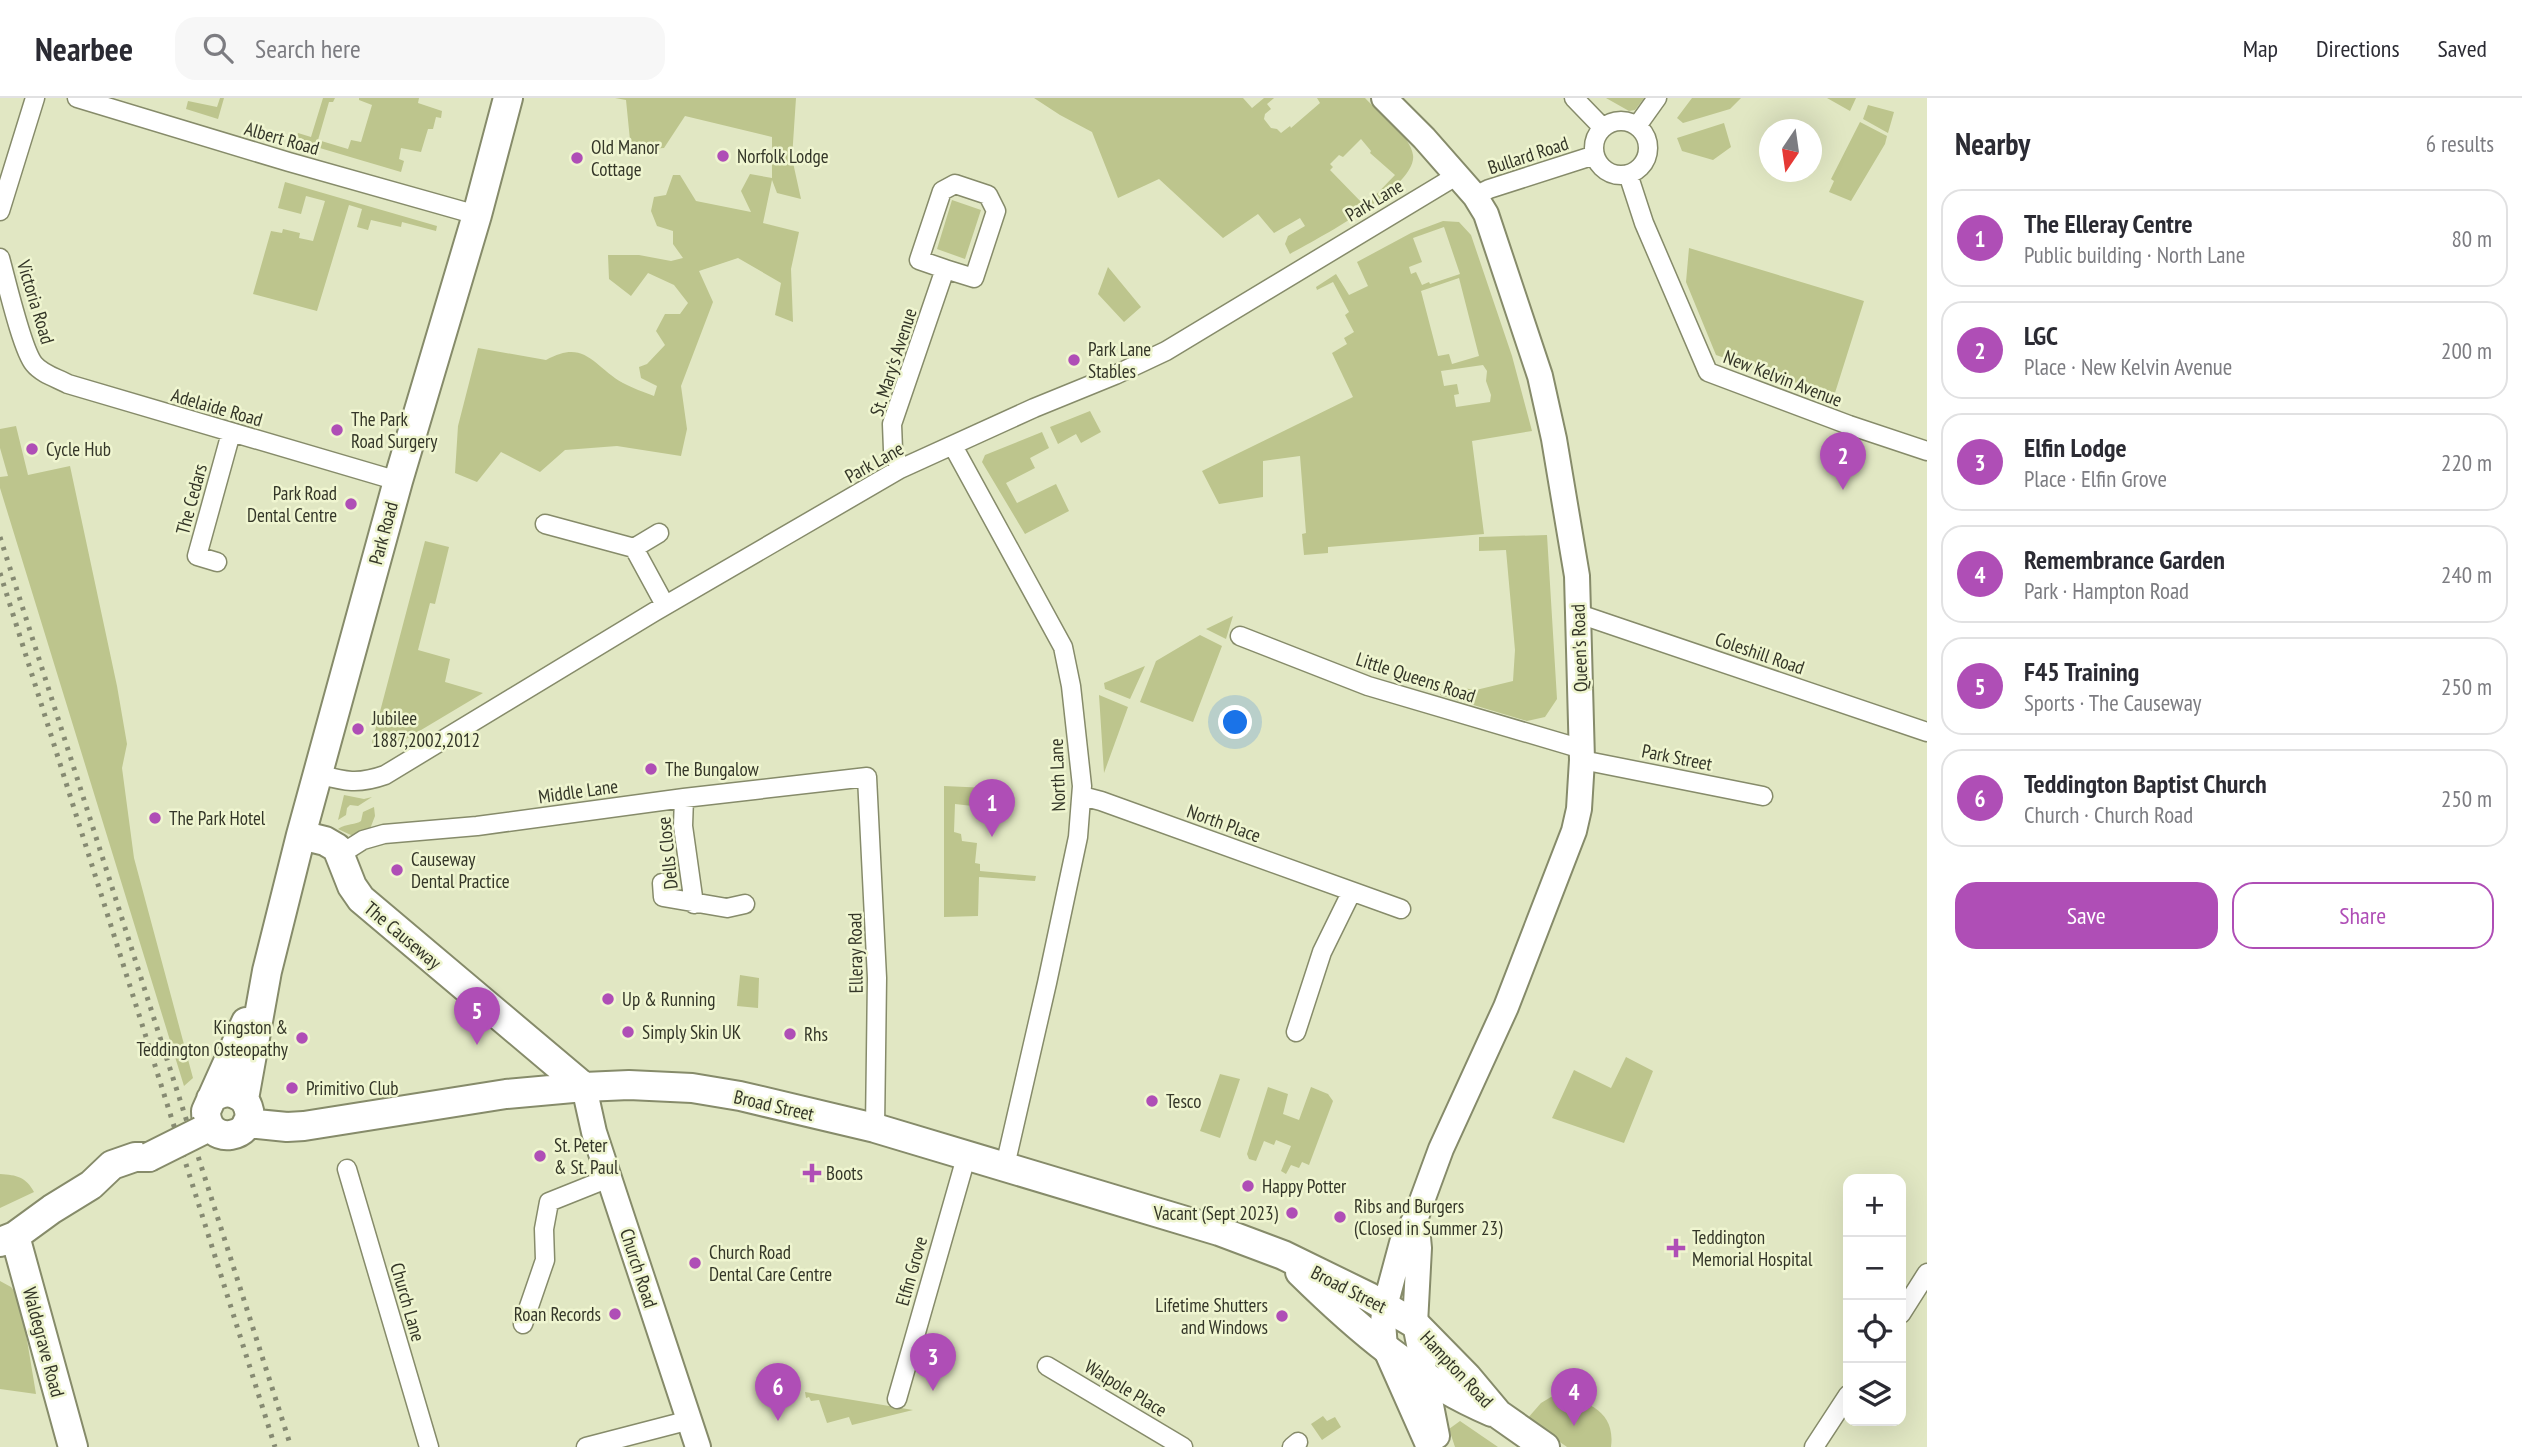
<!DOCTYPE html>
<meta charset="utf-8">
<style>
body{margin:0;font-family:"PT Sans Narrow",sans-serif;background:#f7f7f7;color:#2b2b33}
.controls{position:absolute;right:21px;bottom:21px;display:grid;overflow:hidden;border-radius:14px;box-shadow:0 7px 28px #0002}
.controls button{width:63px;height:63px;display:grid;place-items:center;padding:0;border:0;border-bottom:2px solid #e1e1e2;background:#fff;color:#2b2b33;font:35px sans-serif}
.compass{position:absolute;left:1759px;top:21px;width:63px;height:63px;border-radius:50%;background:#fff;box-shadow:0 7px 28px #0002;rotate:193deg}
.you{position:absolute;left:1236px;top:625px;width:24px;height:24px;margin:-18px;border:5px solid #fff;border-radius:50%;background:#1a73e8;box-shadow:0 0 0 10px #1a73e833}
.badge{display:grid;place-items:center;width:46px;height:46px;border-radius:50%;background:#af4eb6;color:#fff;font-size:23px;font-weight:700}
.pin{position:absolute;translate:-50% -58px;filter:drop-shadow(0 2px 4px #0008)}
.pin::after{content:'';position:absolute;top:37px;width:24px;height:21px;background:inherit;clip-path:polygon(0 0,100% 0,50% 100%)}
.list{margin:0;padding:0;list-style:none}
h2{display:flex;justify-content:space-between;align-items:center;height:91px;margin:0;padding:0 28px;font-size:30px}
h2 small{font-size:23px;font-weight:400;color:#7c7c81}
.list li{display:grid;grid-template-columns:46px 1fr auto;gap:21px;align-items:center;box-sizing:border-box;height:98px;margin:0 14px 14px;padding:0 14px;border:2px solid #e1e1e2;border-radius:21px}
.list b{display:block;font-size:26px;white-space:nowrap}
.list p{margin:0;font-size:23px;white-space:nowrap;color:#7c7c81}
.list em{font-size:23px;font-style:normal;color:#7c7c81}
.actions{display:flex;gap:14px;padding:21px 28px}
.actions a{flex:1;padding:16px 0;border:2px solid #af4eb6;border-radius:21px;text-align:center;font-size:24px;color:#af4eb6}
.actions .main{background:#af4eb6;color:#fff}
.icon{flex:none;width:38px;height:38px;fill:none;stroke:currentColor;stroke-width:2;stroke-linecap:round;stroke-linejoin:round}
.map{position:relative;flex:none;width:1927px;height:1349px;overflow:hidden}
header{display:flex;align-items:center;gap:42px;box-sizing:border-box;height:98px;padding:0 35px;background:#fff;border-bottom:2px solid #e1e1e2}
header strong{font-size:33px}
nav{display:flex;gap:38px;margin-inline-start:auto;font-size:24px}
.search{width:490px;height:63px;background:#f7f7f7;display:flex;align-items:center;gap:18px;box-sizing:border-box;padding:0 24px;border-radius:21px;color:#7c7c81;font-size:26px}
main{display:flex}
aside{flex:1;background:#fff}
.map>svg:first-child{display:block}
.green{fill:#bdc58d;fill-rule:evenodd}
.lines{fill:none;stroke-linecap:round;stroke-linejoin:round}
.street-casing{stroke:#868b6a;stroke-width:21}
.secondary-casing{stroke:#868b6a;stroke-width:28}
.primary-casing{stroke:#868b6a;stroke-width:32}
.street{stroke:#fff;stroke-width:18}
.secondary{stroke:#fff;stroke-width:24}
.primary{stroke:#fff;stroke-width:28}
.rail{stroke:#868a72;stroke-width:5;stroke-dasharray:3.5 7;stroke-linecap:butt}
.primary-bridge-casing{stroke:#868b6a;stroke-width:32;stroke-linecap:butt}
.primary-bridge{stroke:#fff;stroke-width:28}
.poi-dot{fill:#af4eb6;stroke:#eff5d0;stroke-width:2.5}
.labels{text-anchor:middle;stroke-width:5;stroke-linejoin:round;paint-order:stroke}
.street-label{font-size:19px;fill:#343628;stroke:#eff5d0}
.poi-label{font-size:19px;fill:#343628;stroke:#eff5d0;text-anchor:start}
</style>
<header>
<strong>Nearbee</strong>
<div class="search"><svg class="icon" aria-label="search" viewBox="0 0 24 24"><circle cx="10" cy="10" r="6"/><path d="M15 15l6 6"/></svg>Search here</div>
<nav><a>Map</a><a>Directions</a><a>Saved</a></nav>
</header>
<main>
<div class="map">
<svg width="1927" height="1349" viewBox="0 0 1927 1349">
<rect width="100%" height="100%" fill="#e1e7c3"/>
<path class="green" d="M220,0H224L218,21L186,11L188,3L217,9Z
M323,0H335L333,4H329L318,42L348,51L351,42L361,44L372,7L359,2V0H419L418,5L442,13L441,20L436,19L433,31H428L421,54L401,50L399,61L404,63L401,74L296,43L298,35L311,39Z
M615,0H796L792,60L801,101L777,95L772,82L763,125L799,134L791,171L793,224L775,217L781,185L738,160L699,173L713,204L681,288L687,331L681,358L617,348L565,352L540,374L501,354L477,384L455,375L458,328L478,250L546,262C585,240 593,268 623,285C632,290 644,294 654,298L657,288L641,280L639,269L647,266L665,247L656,233L665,216H680L688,205L674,187L648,175L631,198L609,181L608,157H639L671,163L683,160L673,146V133L657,128L651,113L654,99L666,97L673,77H680L696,103L751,114L741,93L750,76L772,80V39L685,18L664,50L631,52L626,2Z
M1034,0H1243L1252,10L1264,0H1274L1267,6L1271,11L1265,16L1264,21L1271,30L1277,31L1281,35L1290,28L1291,30L1320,5L1317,0H1365C1378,14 1411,38 1413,57C1418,89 1315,142 1290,156L1285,146L1288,138L1305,128L1300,120L1274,135L1258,116L1223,140L1159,81L1118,100L1092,34L1060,17ZM1361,41L1371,53L1370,55L1395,77L1365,108L1330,72L1333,69L1330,66L1339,57L1343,59Z
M1606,0H1644L1635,12L1629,13Z
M1692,0H1741L1730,11L1683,25L1677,20Z
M1827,0H1856L1850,13Z
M1868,7L1894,14L1888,35L1863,21Z
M1860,24L1887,38L1885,46L1851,103L1829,94L1834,83L1831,81Z
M1724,25L1731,49L1713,62L1682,53L1677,40Z
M285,84L437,128L436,133L402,124L401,129L371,122L368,132L357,129L362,111L349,107L317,213L253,196L271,133L282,135L283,131L300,135L299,140L313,143L325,103L306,98L301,116L278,110Z
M952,102L981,112L965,161L937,151Z
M1443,123L1459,124L1471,137L1512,258L1532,333L1472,343L1484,436L1328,449V455L1304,457L1302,436L1306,435L1300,358L1263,363V399L1219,406L1202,373L1353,299L1332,255L1347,246L1344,240L1354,234L1345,217L1349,214L1333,184L1317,192L1316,189L1336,176L1349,197L1368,188L1357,164L1411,135ZM1444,129L1460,176L1430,186L1429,184L1422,187L1416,174L1411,176L1409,169L1422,164L1413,140ZM1459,180L1479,258L1452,266L1449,256L1438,258L1421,193ZM1483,267L1487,273L1486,283L1491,297L1490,304L1456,309L1454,297L1459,296L1457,286L1444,288L1441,273Z
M1689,150L1864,203L1834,298L1716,257L1686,184Z
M1108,169L1141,209L1124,224L1098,196Z
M1090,313L1101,334L1081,345L1076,336L1058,346L1050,329Z
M16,328L28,377L70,368L117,588L127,646L122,670L134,760L193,980L184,988L0,390V379L8,378L0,350V331Z
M1042,334L1049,350L1030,360L1035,370L1006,385L1017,405L1056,386L1069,413L1025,436L982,364L985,357Z
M1547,437L1557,601L1545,619L1527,623L1440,597L1443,587L1476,592L1513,583L1515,552L1506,452L1479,453V439Z
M425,443L449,449L435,506L430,505L418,552L450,561L445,584L483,595L401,644L374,650L372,644Z
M1233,518L1226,541L1206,531Z
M1200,537L1222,548L1193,624L1140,604L1156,563Z
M1145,568L1130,601L1105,591L1104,585Z
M1099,597L1128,609L1104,675Z
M944,688L1010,691L1008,712L955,706L954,734L961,736L962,743L977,745L975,765L980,766V773L1036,778L1035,783L979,779L978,818L944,819Z
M344,697L364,701L372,699L358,708L350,707L347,710L346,717L338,722Z
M374,709L375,718L370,731L353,738L338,731C347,725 356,727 361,723L363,714Z
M740,877L759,880L758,910L737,908Z
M1626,959L1653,973L1624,1045L1552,1020L1574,972L1611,990Z
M1220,976L1240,981L1220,1040L1200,1033Z
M1268,989L1288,996L1283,1016L1299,1022L1311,989L1328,996L1333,1003L1309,1067L1302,1064L1299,1070L1291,1067L1286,1076L1281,1073L1291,1048L1276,1042L1274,1047L1264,1043L1256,1063L1249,1061L1247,1056Z
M0,1076C17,1077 26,1079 34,1094L0,1110Z
M0,1183L11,1189L20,1200L36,1296L0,1291Z
M805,1294L913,1312L852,1327L849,1319L827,1325L819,1302L811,1303L809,1299L806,1300Z
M1556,1296C1586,1303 1616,1312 1611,1349H1567L1527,1321L1541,1305Z
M1323,1318L1327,1323L1335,1319L1341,1329L1322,1342L1311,1326Z
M1460,1323L1498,1349H1455L1449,1331Z"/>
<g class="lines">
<defs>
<path id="street" d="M77,0L289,64L477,117
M1574,0L1603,30
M1594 50a27 27 0 1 1 54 0a27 27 0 1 1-54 0Z
M1637,28L1657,0
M1628,76L1644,125L1708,274L1849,327L1927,353
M1475,98L1489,91L1595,57
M0,113L35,0
M0,160C6,181 22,252 34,266C42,276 57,280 68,286L398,383
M953,348L1063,549L1071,588L1082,688L1078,739L1047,885L1005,1068
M900,371L893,352L892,326L945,171L974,180L996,113L988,97L955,86L942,93L919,162L945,171
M545,426L634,450
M659,435L634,450L665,507
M217,464L197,458L231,335
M1579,516L1927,634
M1240,538L1368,588L1582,651
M1582,662L1763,698
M317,676C344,683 357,687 385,677L654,514L900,371L1034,310L1115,277L1166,253L1456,78
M1082,698L1101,703L1401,811
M684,700L683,728L694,806
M341,756L363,742L384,736L477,728L684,700L867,679L877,880L875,1030
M662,785L663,799L727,810L745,806
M1296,934L1322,854L1351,795
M347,1071L429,1349
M1901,1216L1927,1175
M523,1226L545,1162L544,1131L549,1104L609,1080
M1047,1268L1183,1349
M897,1301L967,1056
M586,1349L690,1322
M1292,1349L1298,1344
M1814,1349L1848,1297"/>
<path id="secondary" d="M1384,0L1424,40L1475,98L1486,116L1540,278L1554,341L1577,478L1582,662L1579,711L1574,733L1506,909L1441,1051L1416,1119L1402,1145L1385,1208L1383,1224L1385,1250L1429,1349
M584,989L594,1034L614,1095L698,1349
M1416,1119L1419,1150L1415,1226L1437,1338"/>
<path id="primary" d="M301,737L325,743L337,750L352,788L361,801L584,989
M211,1001C219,995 228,992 237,997C242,999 246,1003 248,1009C259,1040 206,1051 206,1013L246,924
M244,1001L267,873L301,737L398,383L477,117L508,0
M247,1025L287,1029L304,1028L506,996L584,989L629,987L692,990L740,998L875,1030L1219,1133L1283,1157L1369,1199L1415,1226L1467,1279L1498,1316L1545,1349
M15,1138L73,1349
M0,1144L15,1138L52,1111L91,1087L112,1067L135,1059H149
M1300,1174C1357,1230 1418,1283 1492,1314"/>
</defs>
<use href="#street" class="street-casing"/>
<use href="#secondary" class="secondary-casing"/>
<use href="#primary" class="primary-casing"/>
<use href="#street" class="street"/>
<use href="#secondary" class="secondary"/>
<use href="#primary" class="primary"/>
<path class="rail" d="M0,439L291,1349
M0,475L275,1349"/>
<defs>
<path id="primary-bridge" d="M149,1059L201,1033"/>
</defs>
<use href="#primary-bridge" class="primary-bridge-casing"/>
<use href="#primary-bridge" class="primary-bridge"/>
</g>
<g class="poi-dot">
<circle cx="723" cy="58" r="7"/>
<circle cx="577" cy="60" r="7"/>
<circle cx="1074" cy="262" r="7"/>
<circle cx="337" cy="332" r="7"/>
<circle cx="32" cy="351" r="7"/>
<circle cx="351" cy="406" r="7"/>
<circle cx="358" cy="631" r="7"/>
<circle cx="651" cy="671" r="7"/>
<circle cx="155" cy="720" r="7"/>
<circle cx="397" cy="772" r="7"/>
<circle cx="608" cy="901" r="7"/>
<circle cx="628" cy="934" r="7"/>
<circle cx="790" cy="936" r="7"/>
<circle cx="302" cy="940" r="7"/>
<circle cx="292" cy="990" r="7"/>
<circle cx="1152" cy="1003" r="7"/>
<circle cx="540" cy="1058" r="7"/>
<path d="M808.5 1064.5h7v7h7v7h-7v7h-7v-7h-7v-7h7z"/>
<circle cx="1248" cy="1088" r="7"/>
<circle cx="1292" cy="1115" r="7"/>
<circle cx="1340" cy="1119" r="7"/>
<path d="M1672.5 1139.5h7v7h7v7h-7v7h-7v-7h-7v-7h7z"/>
<circle cx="695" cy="1165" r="7"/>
<circle cx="615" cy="1216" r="7"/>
<circle cx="1282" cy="1218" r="7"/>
</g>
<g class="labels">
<g class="street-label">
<text transform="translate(282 40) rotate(16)" y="7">Albert Road</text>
<text transform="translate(1528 57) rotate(-18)" y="7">Bullard Road</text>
<text transform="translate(1374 102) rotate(-31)" y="7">Park Lane</text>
<text transform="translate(36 204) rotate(73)" y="7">Victoria Road</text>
<text transform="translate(893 264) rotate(-72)" y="7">St. Mary's Avenue</text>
<text transform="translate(1783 280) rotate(21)" y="7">New Kelvin Avenue</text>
<text transform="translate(217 309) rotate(16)" y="7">Adelaide Road</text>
<text transform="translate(874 364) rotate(-29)" y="7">Park Lane</text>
<text transform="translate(191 401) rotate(-75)" y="7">The Cedars</text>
<text transform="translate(383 435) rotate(-75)" y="7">Park Road</text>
<text transform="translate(1579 550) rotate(-92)" y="7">Queen's Road</text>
<text transform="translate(1760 555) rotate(19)" y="7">Coleshill Road</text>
<text transform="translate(1416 579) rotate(18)" y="7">Little Queens Road</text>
<text transform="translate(1677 659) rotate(11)" y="7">Park Street</text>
<text transform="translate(1057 677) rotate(-92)" y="7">North Lane</text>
<text transform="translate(578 693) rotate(-8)" y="7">Middle Lane</text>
<text transform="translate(1224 725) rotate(20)" y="7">North Place</text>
<text transform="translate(667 755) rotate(-96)" y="7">Dells Close</text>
<text transform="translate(403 837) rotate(40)" y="7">The Causeway</text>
<text transform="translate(855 855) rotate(-91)" y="7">Elleray Road</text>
<text transform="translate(774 1007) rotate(13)" y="7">Broad Street</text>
<text transform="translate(639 1170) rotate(72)" y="7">Church Road</text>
<text transform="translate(911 1173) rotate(-74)" y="7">Elfin Grove</text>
<text transform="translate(1349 1191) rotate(27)" y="7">Broad Street</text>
<text transform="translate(408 1204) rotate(74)" y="7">Church Lane</text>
<text transform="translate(44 1244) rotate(75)" y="7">Waldegrave Road</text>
<text transform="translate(1457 1271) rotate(47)" y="7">Hampton Road</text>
<text transform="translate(1126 1290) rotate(31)" y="7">Walpole Place</text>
</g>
<g class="poi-label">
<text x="591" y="56">Old Manor<tspan x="591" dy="22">Cottage</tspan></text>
<text x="737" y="65">Norfolk Lodge</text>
<text x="1088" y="258">Park Lane<tspan x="1088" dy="22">Stables</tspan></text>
<text x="351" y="328">The Park<tspan x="351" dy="22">Road Surgery</tspan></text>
<text x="46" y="358">Cycle Hub</text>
<text x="337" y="402" text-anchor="end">Park Road<tspan x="337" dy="22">Dental Centre</tspan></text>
<text x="372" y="627">Jubilee<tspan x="372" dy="22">1887,2002,2012</tspan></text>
<text x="665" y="678">The Bungalow</text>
<text x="169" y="727">The Park Hotel</text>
<text x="411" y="768">Causeway<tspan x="411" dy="22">Dental Practice</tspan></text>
<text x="622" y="908">Up &amp; Running</text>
<text x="288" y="936" text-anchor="end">Kingston &amp;<tspan x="288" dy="22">Teddington Osteopathy</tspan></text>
<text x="642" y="941">Simply Skin UK</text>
<text x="804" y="943">Rhs</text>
<text x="306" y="997">Primitivo Club</text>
<text x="1166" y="1010">Tesco</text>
<text x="554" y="1054">St. Peter<tspan x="554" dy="22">&amp; St. Paul</tspan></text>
<text x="826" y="1082">Boots</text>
<text x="1262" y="1095">Happy Potter</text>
<text x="1354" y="1115">Ribs and Burgers<tspan x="1354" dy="22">(Closed in Summer 23)</tspan></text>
<text x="1278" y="1122" text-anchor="end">Vacant (Sept 2023)</text>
<text x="1692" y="1146">Teddington<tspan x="1692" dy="22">Memorial Hospital</tspan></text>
<text x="709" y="1161">Church Road<tspan x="709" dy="22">Dental Care Centre</tspan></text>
<text x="1268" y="1214" text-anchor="end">Lifetime Shutters<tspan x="1268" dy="22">and Windows</tspan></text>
<text x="601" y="1223" text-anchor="end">Roan Records</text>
</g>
</g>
</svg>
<div class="controls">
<button>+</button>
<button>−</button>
<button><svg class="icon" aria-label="locate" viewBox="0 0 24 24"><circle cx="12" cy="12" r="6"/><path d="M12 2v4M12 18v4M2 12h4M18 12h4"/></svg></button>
<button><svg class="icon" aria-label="layers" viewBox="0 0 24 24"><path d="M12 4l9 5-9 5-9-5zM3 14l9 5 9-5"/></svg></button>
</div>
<svg class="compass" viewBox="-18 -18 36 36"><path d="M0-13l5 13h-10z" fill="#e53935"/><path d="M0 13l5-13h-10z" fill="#7c7c81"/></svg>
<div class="you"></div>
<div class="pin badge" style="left:992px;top:739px">1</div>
<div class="pin badge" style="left:1843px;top:392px">2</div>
<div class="pin badge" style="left:933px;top:1293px">3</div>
<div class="pin badge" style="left:1574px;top:1328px">4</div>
<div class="pin badge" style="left:477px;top:947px">5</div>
<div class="pin badge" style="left:778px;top:1323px">6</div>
</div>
<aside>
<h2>Nearby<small>6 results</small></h2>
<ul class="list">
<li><span class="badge">1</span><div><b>The Elleray Centre</b><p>Public building · North Lane</p></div><em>80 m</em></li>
<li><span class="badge">2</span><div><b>LGC</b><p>Place · New Kelvin Avenue</p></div><em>200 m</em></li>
<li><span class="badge">3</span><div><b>Elfin Lodge</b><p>Place · Elfin Grove</p></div><em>220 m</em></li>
<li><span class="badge">4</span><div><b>Remembrance Garden</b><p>Park · Hampton Road</p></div><em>240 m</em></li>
<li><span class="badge">5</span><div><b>F45 Training</b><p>Sports · The Causeway</p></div><em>250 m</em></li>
<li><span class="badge">6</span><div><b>Teddington Baptist Church</b><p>Church · Church Road</p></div><em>250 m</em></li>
</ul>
<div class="actions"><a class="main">Save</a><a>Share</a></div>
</aside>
</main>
